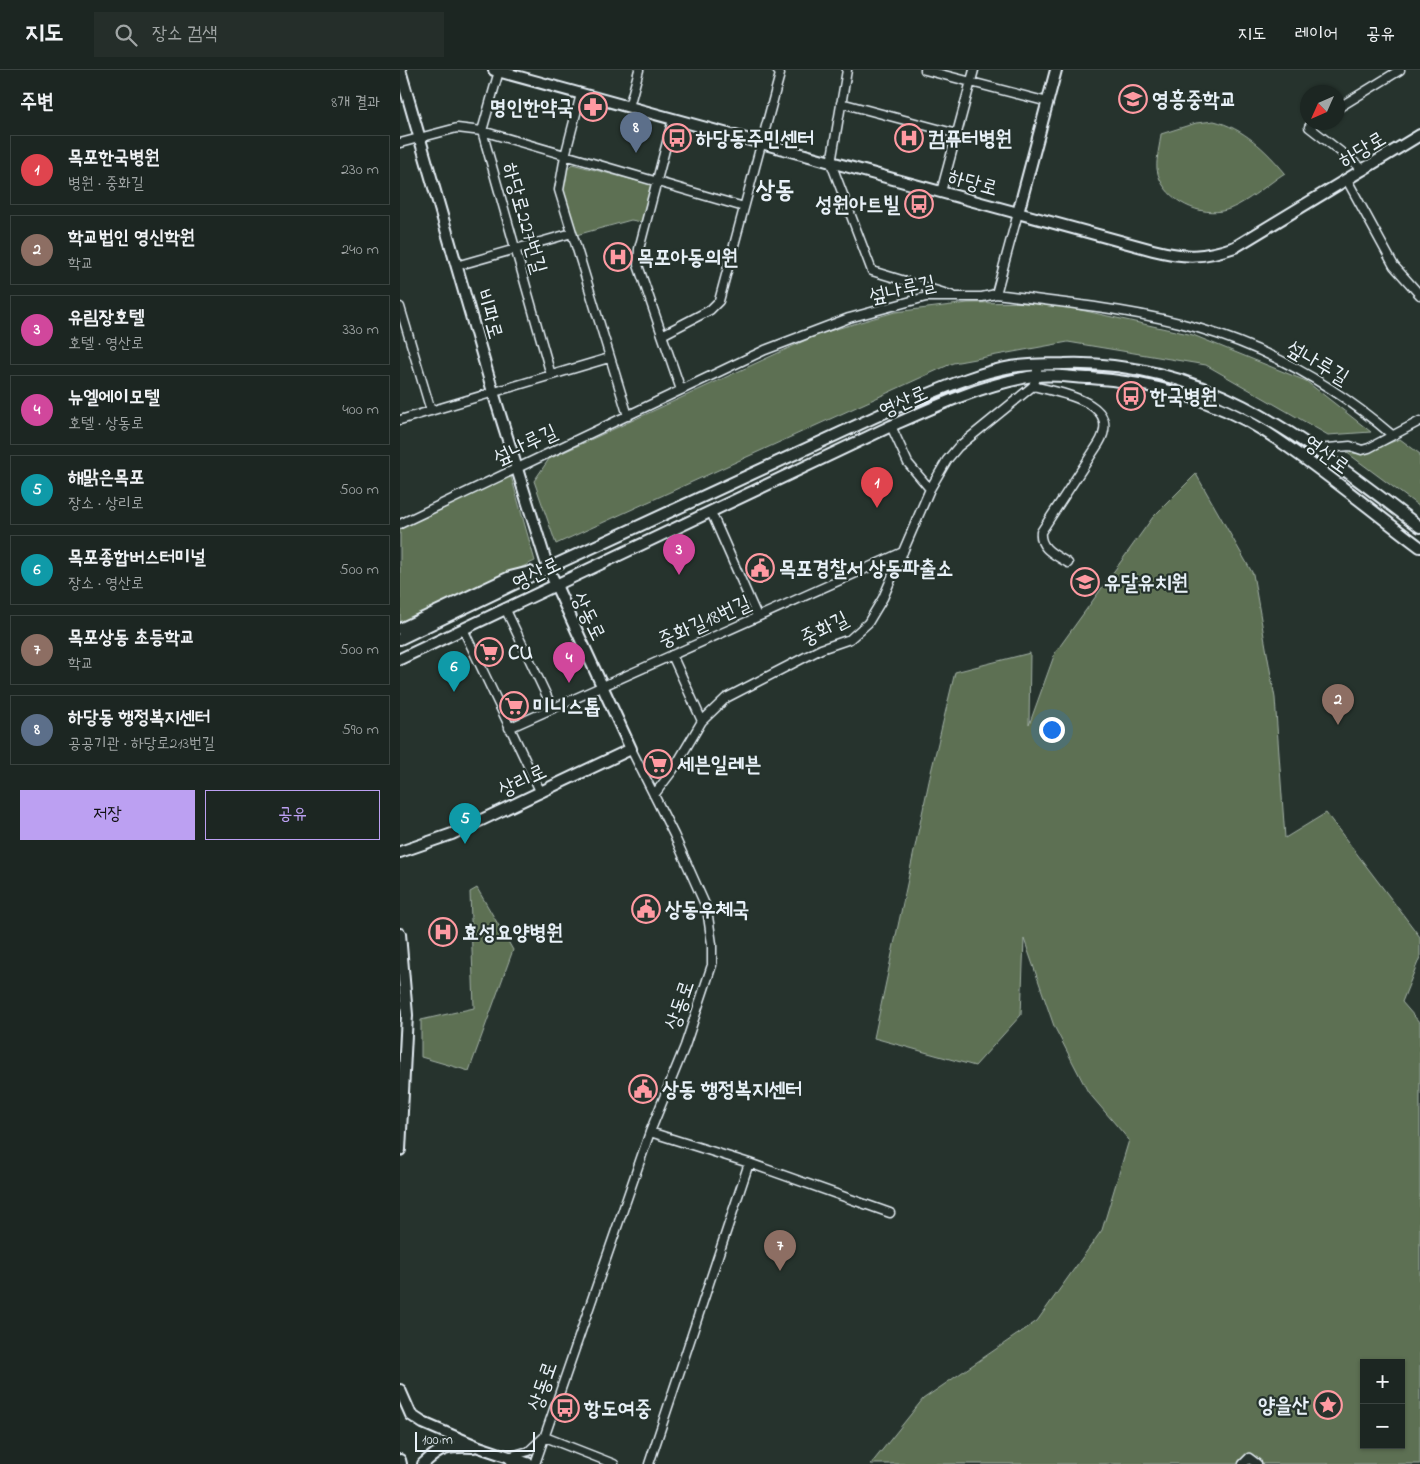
<!DOCTYPE html>
<html lang="ko">
<meta charset="utf-8">
<style>
body{margin:0;font-family:"Indie Flower","Poor Story",sans-serif;background:#252e2a;color:#f1f3f6}
.controls{position:absolute;right:15px;bottom:15px;display:grid;overflow:hidden;border-radius:0px;box-shadow:0 1px 4px #0004}
.controls button{width:45px;height:45px;display:grid;place-items:center;padding:0;border:0;border-bottom:1px solid #3a4340;background:#1c2622;color:#f1f3f6;font:25px sans-serif}
.compass{position:absolute;left:900px;top:15px;width:45px;height:45px;border-radius:50%;background:#1c2622;box-shadow:0 1px 4px #0004;rotate:225deg}
.scale{position:absolute;left:15px;bottom:12px;width:120px;box-sizing:border-box;padding-left:5px;border:2px solid #e8f1f8;border-top:0;font-size:14px;line-height:18px;white-space:nowrap;color:#e8f1f8;-webkit-text-stroke:4px #26332d;paint-order:stroke}
.you{position:absolute;left:651px;top:659px;width:18px;height:18px;margin:-12px;border:4px solid #fff;border-radius:50%;background:#1a73e8;box-shadow:0 0 0 8px #1a73e833}
.badge{display:grid;place-items:center;width:32px;height:32px;border-radius:50%;background:#bca0f2;color:#fff;font-size:16px;font-weight:700}
.pin{position:absolute;translate:-50% -41px;filter:drop-shadow(0 1px 2px #0008)}
.pin::after{content:'';position:absolute;top:26px;width:18px;height:15px;background:inherit;clip-path:polygon(0 0,100% 0,50% 100%)}
.list{margin:0;padding:0;list-style:none}
h2{display:flex;justify-content:space-between;align-items:center;height:65px;margin:0;padding:0 20px;font-size:21px}
h2 small{font-size:16px;font-weight:400;color:#a0a5a5}
.list li{display:grid;grid-template-columns:32px 1fr auto;gap:15px;align-items:center;box-sizing:border-box;height:70px;margin:0 10px 10px;padding:0 10px;border:1px solid #3a4340;border-radius:0px}
.list b{display:block;font-size:19px;white-space:nowrap}
.list p{margin:0;font-size:16px;white-space:nowrap;color:#a0a5a5}
.list em{font-size:16px;font-style:normal;color:#a0a5a5}
.actions{display:flex;gap:10px;padding:15px 20px}
.actions a{flex:1;padding:11px 0;border:1px solid #bca0f2;border-radius:0px;text-align:center;font-size:18px;color:#bca0f2}
.actions .main{background:#bca0f2;color:#111}
.icon{flex:none;width:28px;height:28px;fill:none;stroke:currentColor;stroke-width:2;stroke-linecap:round;stroke-linejoin:round}
.map{position:relative;flex:none;width:1020px;height:1394px;overflow:hidden}
header{display:flex;align-items:center;gap:30px;box-sizing:border-box;height:70px;padding:0 25px;background:#1c2622;border-bottom:1px solid #3a4340}
header strong{font-size:24px}
nav{display:flex;gap:28px;margin-inline-start:auto;font-size:18px}
.search{width:350px;height:45px;background:#252e2a;display:flex;align-items:center;gap:12px;box-sizing:border-box;padding:0 18px;border-radius:0px;color:#a0a5a5;font-size:19px}
main{display:flex}
aside{flex:1;background:#1c2622}
.map>svg:first-child{display:block}
.green{fill:#5d7053;stroke:#a2b0a6;fill-rule:evenodd}
.lines{fill:none;stroke-linecap:round;stroke-linejoin:round}
.street-casing{stroke:#e8f1f8;stroke-width:11}
.secondary-casing{stroke:#e8f1f8;stroke-width:14}
.street{stroke:#26332d;stroke-width:8}
.secondary{stroke:#26332d;stroke-width:10}
.labels{text-anchor:middle;stroke-width:4.5;stroke-linejoin:round;paint-order:stroke}
.poi-label{font-size:21px;font-weight:bold;fill:#e8f1f8;stroke:#26332d;text-anchor:start}
.street-label{font-size:21px;fill:#e8f1f8;stroke:#26332d}
.quarter-label{font-size:24px;font-weight:bold;fill:#e8f1f8;stroke:#26332d}
</style>
<header>
<strong>지도</strong>
<div class="search"><svg class="icon" aria-label="search" viewBox="0 0 24 24"><circle cx="10" cy="10" r="6"/><path d="M15 15l6 6"/></svg>장소 검색</div>
<nav><a>지도</a><a>레이어</a><a>공유</a></nav>
</header>
<main>
<aside>
<h2>주변<small>8개 결과</small></h2>
<ul class="list">
<li><span class="badge" style="background:#e0444e">1</span><div><b>목포한국병원</b><p>병원 · 중화길</p></div><em>230 m</em></li>
<li><span class="badge" style="background:#8d6e63">2</span><div><b>학교법인 영신학원</b><p>학교</p></div><em>240 m</em></li>
<li><span class="badge" style="background:#d1479c">3</span><div><b>유림장호텔</b><p>호텔 · 영산로</p></div><em>330 m</em></li>
<li><span class="badge" style="background:#d1479c">4</span><div><b>뉴엘에이모텔</b><p>호텔 · 상동로</p></div><em>400 m</em></li>
<li><span class="badge" style="background:#0f9aa8">5</span><div><b>해맑은목포</b><p>장소 · 상리로</p></div><em>500 m</em></li>
<li><span class="badge" style="background:#0f9aa8">6</span><div><b>목포종합버스터미널</b><p>장소 · 영산로</p></div><em>500 m</em></li>
<li><span class="badge" style="background:#8d6e63">7</span><div><b>목포상동 초등학교</b><p>학교</p></div><em>500 m</em></li>
<li><span class="badge" style="background:#5c6f8a">8</span><div><b>하당동 행정복지센터</b><p>공공기관 · 하당로213번길</p></div><em>590 m</em></li>
</ul>
<div class="actions"><a class="main">저장</a><a>공유</a></div>
</aside>
<div class="map">
<svg width="1020" height="1394" viewBox="0 0 1020 1394">
<rect width="100%" height="100%" fill="#26332d"/>
<filter id="ink" filterUnits="userSpaceOnUse"><feTurbulence type="fractalNoise" baseFrequency=".02" numOctaves="2"/><feDisplacementMap in="SourceGraphic" scale="10" xChannelSelector="R" yChannelSelector="G"/><feConvolveMatrix kernelMatrix="1 2 1 2 8 2 1 2 1" color-interpolation-filters="sRGB"/></filter>
<g filter="url(#ink)">
<path class="green" d="M814,51C843,58 866,80 885,103C869,113 841,138 822,141C795,146 761,127 757,99C756,88 760,75 761,64L796,53Z
M172,94L249,114L252,117L242,152L231,150L176,165C170,145 153,110 172,94Z
M645,232L793,265L906,311L971,362L928,365L806,295L668,272L553,293L156,474L134,411L149,389L419,264L495,242L568,233Z
M1000,369L1020,384V437L946,382L961,384Z
M796,404L853,504L875,628L885,768L926,743L1020,867V887L1002,932L1020,953V1394H471L523,1329L637,1251L702,1160L729,1070L688,1022L654,956L624,869L621,945L575,996L474,968L531,702L555,602L630,583L629,655L655,583L753,447ZM964,1293H1001V1375H964Z
M111,406L135,491L0,554V459Z
M77,818L113,880L69,1001L21,987V950L74,938L70,822Z"/>
<g class="lines">
<defs>
<path id="street" d="M447,0L431,93L472,201L551,225
M525,0L648,32
M99,1L82,61L151,305
M181,24L165,86L159,120L228,346
M441,33L557,64
M229,37L239,0
M938,38L1000,0
M273,49L239,179L238,195L281,320
M915,52L909,57L964,100
M0,73L57,58L82,61L344,137
M947,110L994,196L1020,225
M541,122L574,0
M56,196L172,163
M596,224L618,143
M0,237L31,341
M262,265L310,240L319,231L380,4L377,0
M633,316C660,323 723,332 699,373L641,462C639,479 656,485 668,493
M0,350L209,288
M491,356L508,393L530,419
M917,379L950,376L962,380L969,378L1020,351
M311,442L357,546
M0,454L365,280L449,248L526,227H582L596,224C663,233 733,239 798,258C870,279 935,316 992,365
M105,538L152,637
M63,559L141,723
M272,585L302,651
M109,658L503,482
M254,725L273,700L302,651L326,628L421,579L450,569L468,553L483,528L530,419L547,390L558,377L633,316L637,306V295
M250,1062L349,1093L490,1143
M145,1367L214,1394
M113,1394L108,1387L129,1381L143,1368
M135,1394L250,1062L285,976L312,895V874L307,839L274,765L231,679
M249,1394L349,1093
M843,1394L849,1388L857,1394"/>
<path id="secondary" d="M94,0L753,180C785,188 803,188 835,177L1020,65
M618,143L656,0
M0,559L110,507L130,502
M0,569L133,505L490,340C529,325 570,304 611,297C629,294 647,294 664,294C810,289 910,374 1020,457
M0,589L491,356C534,337 577,317 623,308C644,303 668,307 690,308C751,312 814,329 866,362C919,396 969,439 1020,477
M0,782L52,764L231,679L148,498L93,322L0,0
M0,864L7,945L0,1080
M0,1320L11,1345L23,1353L79,1377L130,1394
M0,1390L1,1394
M23,1394C41,1377 48,1376 73,1377"/>
</defs>
<use href="#street" class="street-casing"/>
<use href="#secondary" class="secondary-casing"/>
<use href="#street" class="street"/>
<use href="#secondary" class="secondary"/>
</g>
</g>
<defs>
<symbol id="school-ring" viewBox="-11 -11 22 22"><circle r="9.5" fill="#26332d" stroke="#ff9aa2" stroke-width="1.5"/><path d="M0-5L7-2L0 1L-7-2ZM-4 1L0 2.5L4 1V4Q0 6-4 4Z" fill="#ff9aa2"/></symbol>
<symbol id="pharmacy-ring" viewBox="-11 -11 22 22"><circle r="9.5" fill="#26332d" stroke="#ff9aa2" stroke-width="1.5"/><path d="M-2-6h4v4h4v4h-4v4h-4v-4h-4v-4h4Z" fill="#ff9aa2"/></symbol>
<symbol id="bus-ring" viewBox="-11 -11 22 22"><circle r="9.5" fill="#26332d" stroke="#ff9aa2" stroke-width="1.5"/><path d="M-5-6H5V4H4V6H2V4H-2V6H-4V4H-5ZM-3.5-4V0h7V-4ZM-3.5 1.2v1.5H-2V1.2ZM2 1.2v1.5H3.5V1.2Z" fill="#ff9aa2"/></symbol>
<symbol id="hospital-ring" viewBox="-11 -11 22 22"><circle r="9.5" fill="#26332d" stroke="#ff9aa2" stroke-width="1.5"/><path d="M-5-5h3v3.5h4V-5h3V5h-3V1.5h-4V5h-3Z" fill="#ff9aa2"/></symbol>
<symbol id="civic-ring" viewBox="-11 -11 22 22"><circle r="9.5" fill="#26332d" stroke="#ff9aa2" stroke-width="1.5"/><path d="M-.6-6.5H3V-4.5H.6V-3L4-1V1h2V6H-6V1h2V-1L-.6-3ZM-1.2 2.5V6h2.4V2.5Z" fill="#ff9aa2"/></symbol>
<symbol id="supermarket-ring" viewBox="-11 -11 22 22"><circle r="9.5" fill="#26332d" stroke="#ff9aa2" stroke-width="1.5"/><path d="M-6-5.5h2.5l.6 2H6L4.5 2H-2.5L-4.4-4H-6ZM-1.5 3.2a1.3 1.3 0 1 0 .1 0ZM3 3.2a1.3 1.3 0 1 0 .1 0Z" fill="#ff9aa2"/></symbol>
<symbol id="sight-ring" viewBox="-11 -11 22 22"><circle r="9.5" fill="#26332d" stroke="#ff9aa2" stroke-width="1.5"/><path d="M0-6L1.8-2.2L6-1.7L2.9 1.2L3.7 5.4L0 3.3L-3.7 5.4L-2.9 1.2L-6-1.7L-1.8-2.2Z" fill="#ff9aa2"/></symbol>
</defs>
<g fill-rule="evenodd">
<use href="#school-ring" x="717" y="13" width="32" height="32"/>
<use href="#pharmacy-ring" x="177" y="21" width="32" height="32"/>
<use href="#bus-ring" x="261" y="52" width="32" height="32"/>
<use href="#hospital-ring" x="493" y="52" width="32" height="32"/>
<use href="#bus-ring" x="503" y="118" width="32" height="32"/>
<use href="#hospital-ring" x="202" y="171" width="32" height="32"/>
<use href="#bus-ring" x="715" y="310" width="32" height="32"/>
<use href="#civic-ring" x="344" y="482" width="32" height="32"/>
<use href="#school-ring" x="669" y="496" width="32" height="32"/>
<use href="#supermarket-ring" x="73" y="566" width="32" height="32"/>
<use href="#supermarket-ring" x="98" y="620" width="32" height="32"/>
<use href="#supermarket-ring" x="242" y="678" width="32" height="32"/>
<use href="#civic-ring" x="230" y="823" width="32" height="32"/>
<use href="#hospital-ring" x="27" y="846" width="32" height="32"/>
<use href="#civic-ring" x="227" y="1003" width="32" height="32"/>
<use href="#sight-ring" x="912" y="1319" width="32" height="32"/>
<use href="#bus-ring" x="149" y="1322" width="32" height="32"/>
</g>
<g class="labels">
<g class="poi-label">
<text x="752" y="36">영흥중학교</text>
<text x="174" y="44" text-anchor="end">명인한약국</text>
<text x="296" y="75">하당동주민센터</text>
<text x="528" y="75">컴퓨터병원</text>
<text x="500" y="141" text-anchor="end">성원아트빌</text>
<text x="237" y="194">목포아동의원</text>
<text x="750" y="333">한국병원</text>
<text x="379" y="505">목포경찰서 상동파출소</text>
<text x="704" y="519">유달유치원</text>
<text x="108" y="589">CU</text>
<text x="133" y="643">미니스톱</text>
<text x="277" y="701">세븐일레븐</text>
<text x="265" y="846">상동우체국</text>
<text x="62" y="869">효성요양병원</text>
<text x="262" y="1026">상동 행정복지센터</text>
<text x="909" y="1342" text-anchor="end">양을산</text>
<text x="184" y="1345">항도여중</text>
</g>
<g class="street-label">
<text transform="translate(962 79) rotate(-31)" y="7">하당로</text>
<text transform="translate(573 112) rotate(15)" y="7">하당로</text>
<text transform="translate(125 148) rotate(74)" y="7">하당로227번길</text>
<text transform="translate(502 219) rotate(-12)" y="7">섶나루길</text>
<text transform="translate(90 244) rotate(74)" y="7">비파로</text>
<text transform="translate(918 292) rotate(30)" y="7">섶나루길</text>
<text transform="translate(503 331) rotate(-24)" y="7">영산로</text>
<text transform="translate(125 374) rotate(-25)" y="7">섶나루길</text>
<text transform="translate(927 384) rotate(36)" y="7">영산로</text>
<text transform="translate(136 503) rotate(-26)" y="7">영산로</text>
<text transform="translate(189 546) rotate(64)" y="7">상동로</text>
<text transform="translate(304 551) rotate(-24)" y="7">중화길18번길</text>
<text transform="translate(424 558) rotate(-27)" y="7">중화길</text>
<text transform="translate(122 710) rotate(-25)" y="7">상리로</text>
<text transform="translate(279 935) rotate(-71)" y="7">상동로</text>
<text transform="translate(142 1316) rotate(-71)" y="7">상동로</text>
</g>
<g class="quarter-label">
<text x="375" y="127">상동</text>
</g>
</g>
</svg>
<div class="controls">
<button>+</button>
<button>−</button>
</div>
<svg class="compass" viewBox="-18 -18 36 36"><path d="M0-13l5 13h-10z" fill="#e53935"/><path d="M0 13l5-13h-10z" fill="#a0a5a5"/></svg>
<div class="scale">100 m</div>
<div class="you"></div>
<div class="pin badge" style="left:477px;top:438px;background:#e0444e">1</div>
<div class="pin badge" style="left:938px;top:655px;background:#8d6e63">2</div>
<div class="pin badge" style="left:279px;top:505px;background:#d1479c">3</div>
<div class="pin badge" style="left:169px;top:613px;background:#d1479c">4</div>
<div class="pin badge" style="left:65px;top:774px;background:#0f9aa8">5</div>
<div class="pin badge" style="left:54px;top:622px;background:#0f9aa8">6</div>
<div class="pin badge" style="left:380px;top:1201px;background:#8d6e63">7</div>
<div class="pin badge" style="left:236px;top:83px;background:#5c6f8a">8</div>
</div>
</main>
